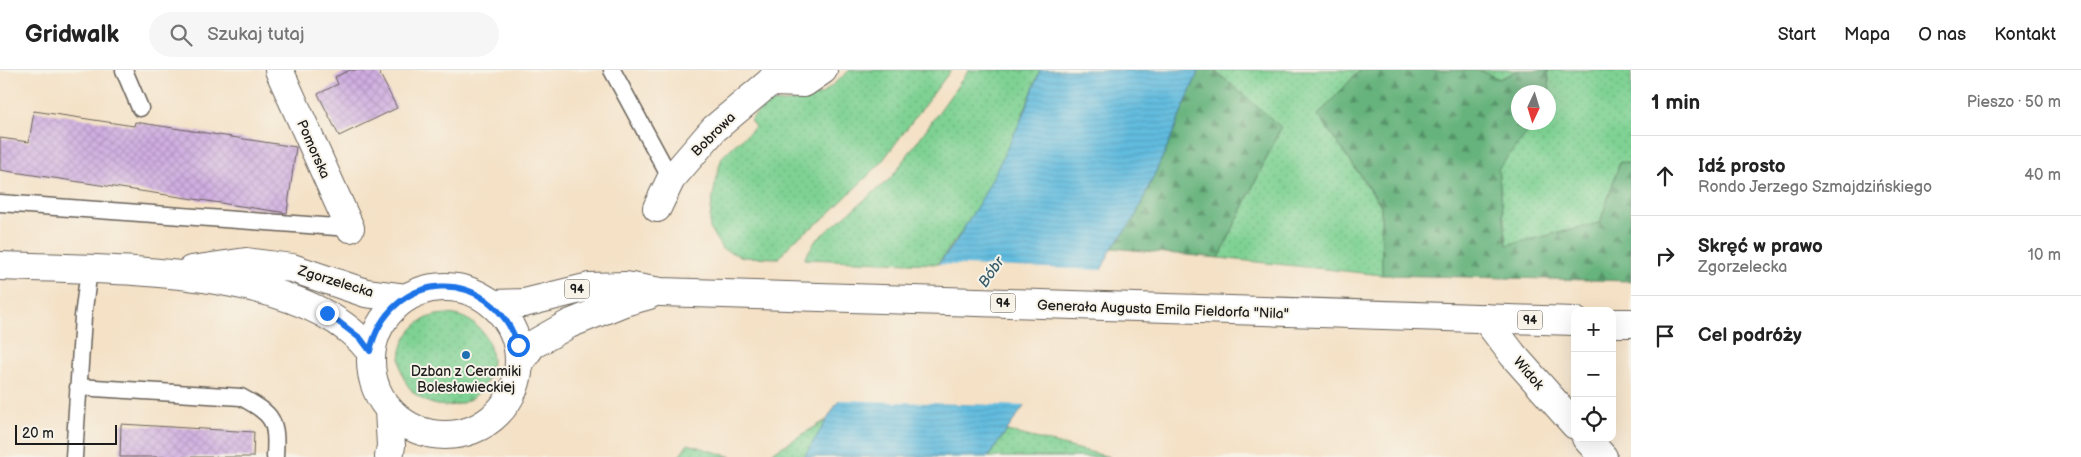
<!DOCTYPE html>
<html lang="pl">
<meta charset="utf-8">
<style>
body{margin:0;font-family:"Balsamiq Sans",sans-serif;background:#f6f6f6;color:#222}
.controls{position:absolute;right:15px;bottom:15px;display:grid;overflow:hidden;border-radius:10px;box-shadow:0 5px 20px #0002}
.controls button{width:45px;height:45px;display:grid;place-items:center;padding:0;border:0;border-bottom:1px solid #e0e0e0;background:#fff;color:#222;font:25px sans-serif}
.compass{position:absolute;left:1511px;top:15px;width:45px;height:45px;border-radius:50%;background:#fff;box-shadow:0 5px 20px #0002;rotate:184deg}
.scale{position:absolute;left:15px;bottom:12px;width:102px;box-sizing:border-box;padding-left:5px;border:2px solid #1c1c1c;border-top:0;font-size:14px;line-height:18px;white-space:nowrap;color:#1c1c1c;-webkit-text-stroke:4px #f7f3e8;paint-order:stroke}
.stop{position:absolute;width:15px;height:15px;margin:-11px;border:4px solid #1a73e8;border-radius:50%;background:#fff}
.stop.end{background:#1a73e8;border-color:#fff;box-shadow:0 1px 5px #0008}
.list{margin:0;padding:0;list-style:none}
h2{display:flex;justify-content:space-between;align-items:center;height:65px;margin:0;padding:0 20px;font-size:21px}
h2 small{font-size:16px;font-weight:400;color:#767676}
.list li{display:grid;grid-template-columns:32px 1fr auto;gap:15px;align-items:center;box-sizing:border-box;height:80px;padding:0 20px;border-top:1px solid #e0e0e0}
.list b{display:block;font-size:19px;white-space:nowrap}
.list p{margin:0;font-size:16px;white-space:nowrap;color:#767676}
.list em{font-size:16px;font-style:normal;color:#767676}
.icon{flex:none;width:28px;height:28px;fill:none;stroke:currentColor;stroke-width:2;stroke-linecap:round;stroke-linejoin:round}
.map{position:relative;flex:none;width:1631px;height:387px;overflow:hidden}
header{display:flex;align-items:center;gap:30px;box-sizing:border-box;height:70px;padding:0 25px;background:#fff;border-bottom:1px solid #e0e0e0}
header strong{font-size:24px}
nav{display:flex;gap:28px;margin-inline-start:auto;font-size:18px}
.search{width:350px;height:45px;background:#f6f6f6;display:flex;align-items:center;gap:12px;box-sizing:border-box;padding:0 18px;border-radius:28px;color:#767676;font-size:19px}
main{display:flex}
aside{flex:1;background:#fff}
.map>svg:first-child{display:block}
.grass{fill:url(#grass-dots);stroke:#4d7658}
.forest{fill:url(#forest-firs);stroke:#41684c}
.water{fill:url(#water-rules);stroke:#3e6c7d}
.pier{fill:#f4e1c6}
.building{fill:url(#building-cross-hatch)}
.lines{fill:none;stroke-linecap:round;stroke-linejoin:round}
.service-casing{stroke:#686158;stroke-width:19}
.minor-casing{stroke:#686158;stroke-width:30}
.tertiary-casing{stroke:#686158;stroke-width:30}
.secondary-casing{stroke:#686158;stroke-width:30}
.primary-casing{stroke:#686158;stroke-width:30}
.service{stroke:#fff;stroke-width:16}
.minor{stroke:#fff;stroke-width:28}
.tertiary{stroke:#fff;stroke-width:28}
.secondary{stroke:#fff;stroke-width:28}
.primary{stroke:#fff;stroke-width:28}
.route{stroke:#1a73e8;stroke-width:6}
.poi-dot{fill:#1f6fb2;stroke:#f7f3e8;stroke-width:2}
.labels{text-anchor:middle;stroke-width:4;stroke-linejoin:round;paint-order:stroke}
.shield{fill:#f7f3e8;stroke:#5e5c59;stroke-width:1}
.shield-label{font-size:12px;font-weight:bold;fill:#1c1c1c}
.street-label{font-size:14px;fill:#1c1c1c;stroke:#f7f3e8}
.poi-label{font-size:14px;fill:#1c1c1c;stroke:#f7f3e8}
.water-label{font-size:15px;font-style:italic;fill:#375c6a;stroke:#f7f3e8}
</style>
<header>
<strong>Gridwalk</strong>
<div class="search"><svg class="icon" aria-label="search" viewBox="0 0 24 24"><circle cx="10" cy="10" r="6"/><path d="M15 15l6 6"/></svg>Szukaj tutaj</div>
<nav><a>Start</a><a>Mapa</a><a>O nas</a><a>Kontakt</a></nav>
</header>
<main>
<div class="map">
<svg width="1631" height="387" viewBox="0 0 1631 387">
<defs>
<pattern id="grass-dots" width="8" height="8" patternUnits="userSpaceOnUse" patternTransform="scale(1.25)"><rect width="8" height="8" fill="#7ed193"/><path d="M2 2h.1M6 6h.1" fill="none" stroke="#6cb37e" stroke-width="1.8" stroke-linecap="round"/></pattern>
<pattern id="forest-firs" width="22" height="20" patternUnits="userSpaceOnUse" patternTransform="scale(1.25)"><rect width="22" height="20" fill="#66b37d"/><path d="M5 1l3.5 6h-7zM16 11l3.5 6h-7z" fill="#539166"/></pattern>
<pattern id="water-rules" width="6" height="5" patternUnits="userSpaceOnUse" patternTransform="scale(1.25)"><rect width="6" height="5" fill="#60bbde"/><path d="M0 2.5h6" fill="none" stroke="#53a0be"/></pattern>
<pattern id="building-cross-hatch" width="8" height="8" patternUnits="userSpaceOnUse" patternTransform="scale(1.25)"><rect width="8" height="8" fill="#cfade0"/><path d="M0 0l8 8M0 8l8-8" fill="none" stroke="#b194c0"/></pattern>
</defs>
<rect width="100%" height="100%" fill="#f7f3e8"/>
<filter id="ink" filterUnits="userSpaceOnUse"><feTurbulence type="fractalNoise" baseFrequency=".02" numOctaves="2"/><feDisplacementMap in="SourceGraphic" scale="10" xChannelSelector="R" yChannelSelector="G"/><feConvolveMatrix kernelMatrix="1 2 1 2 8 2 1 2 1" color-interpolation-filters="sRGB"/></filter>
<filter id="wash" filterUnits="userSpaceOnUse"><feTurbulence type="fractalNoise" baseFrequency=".0096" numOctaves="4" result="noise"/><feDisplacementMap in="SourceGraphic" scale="20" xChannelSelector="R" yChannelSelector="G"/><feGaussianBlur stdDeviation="1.12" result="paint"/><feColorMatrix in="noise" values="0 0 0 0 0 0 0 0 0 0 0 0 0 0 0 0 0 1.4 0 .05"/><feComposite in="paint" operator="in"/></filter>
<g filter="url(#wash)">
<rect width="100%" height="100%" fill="#f4e1c6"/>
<path class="grass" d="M850,0H951L880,94L822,150L793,171L779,188L743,187L722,179C718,172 713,165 710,158C708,150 718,92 723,86C732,76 745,67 755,57L750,50L767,33L799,31L822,24Z
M969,0H1040C1015,68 984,138 937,194L804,189L816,170L891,108Z
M1214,0H1360L1318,45L1381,136L1382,205L1219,188L1281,58Z
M1479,0H1520L1499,9Z
M1548,0H1631V94L1620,92L1600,153L1507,175L1498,99L1535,53L1548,52L1549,35L1551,32Z
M400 290a46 46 0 1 1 92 0a46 46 0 1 1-92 0Z
M828,349L804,387H765Z
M1007,361L1110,387H988Z
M688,374L732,387H678Z"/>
<path class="forest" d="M1199,0H1214L1281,57L1219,188L1112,178L1134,149L1168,75Z
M1360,0H1479L1499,9L1520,0H1548L1551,32L1549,35L1548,22H1518V52L1535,53L1498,99L1507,175L1600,153L1620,92L1631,94V211L1382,205L1381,135L1318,45Z"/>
<path class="water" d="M1040,0H1199L1168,75L1134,149L1112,178L1056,291L988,387H804L871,278L955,173L985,123L1024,44Z"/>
<path class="pier" d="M935,194L1103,200L1058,293L1027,336L836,330L869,276Z"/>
<g id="blocks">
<path class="building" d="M350,0H378L397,38L339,66L318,24L338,14L335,7Z
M34,41L134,56L135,52L296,77L287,143L0,100V68L29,72Z
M121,354L254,362L253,387H120Z"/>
</g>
</g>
<g filter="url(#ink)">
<use href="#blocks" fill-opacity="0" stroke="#686158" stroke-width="1"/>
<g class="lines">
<defs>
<path id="service" d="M124,0L140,38
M612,0L671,109
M0,133L350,158
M78,317L241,327C274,345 277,350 275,387
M74,387L83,247L89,199"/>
<path id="minor" d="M279,0L350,158
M770,12L804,13L823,0
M657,138L671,109L714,59L770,12L779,0"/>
<path id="tertiary" d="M0,196C102,200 304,194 370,281
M191,200L246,192L292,198L366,223L406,228"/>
<path id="secondary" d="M1485,248L1513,285L1575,355
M1586,368L1603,387"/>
<path id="primary" d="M371 291a74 74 0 1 1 148 0a74 74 0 1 1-148 0Z
M493,234L524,233L589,217L626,216L661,222L1575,251
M1612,253H1631
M520,292L532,275L569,254L624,232L649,225
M389,387L391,376L389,341"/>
</defs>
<use href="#service" class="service-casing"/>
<use href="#minor" class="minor-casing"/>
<use href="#tertiary" class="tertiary-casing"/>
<use href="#secondary" class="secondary-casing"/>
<use href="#primary" class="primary-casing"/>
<use href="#service" class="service"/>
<use href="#minor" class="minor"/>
<use href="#tertiary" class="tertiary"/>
<use href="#secondary" class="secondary"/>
<use href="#primary" class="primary"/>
</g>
</g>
<g class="lines" filter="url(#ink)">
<path class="route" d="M327,243L361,269L370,281C389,199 490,193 518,275"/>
</g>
<circle class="poi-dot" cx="466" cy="285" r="5"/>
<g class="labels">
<g class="shield">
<rect x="564.5" y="209.5" width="25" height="19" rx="4"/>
<rect x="990.5" y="223.5" width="25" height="19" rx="4"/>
<rect x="1517.5" y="240.5" width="25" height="19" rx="4"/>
</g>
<g class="shield-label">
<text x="577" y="223">94</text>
<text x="1003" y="237">94</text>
<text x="1530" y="254">94</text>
</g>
<g class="street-label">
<text transform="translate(713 64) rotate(-45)" y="5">Bobrowa</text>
<text transform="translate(314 79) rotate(66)" y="5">Pomorska</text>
<text transform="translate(336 211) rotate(17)" y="5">Zgorzelecka</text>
<text transform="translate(1163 239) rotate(2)" y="5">Generała Augusta Emila Fieldorfa "Nila"</text>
<text transform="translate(1529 303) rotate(49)" y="5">Widok</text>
</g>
<g class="poi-label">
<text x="466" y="306">Dzban z Ceramiki<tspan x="466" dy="16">Bolesławieckiej</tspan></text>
</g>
<g class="water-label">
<text transform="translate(991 202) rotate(-55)" y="5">Bóbr</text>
</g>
</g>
</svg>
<div class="controls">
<button>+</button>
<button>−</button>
<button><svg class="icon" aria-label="locate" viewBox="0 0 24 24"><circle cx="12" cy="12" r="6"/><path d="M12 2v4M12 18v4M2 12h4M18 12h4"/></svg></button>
</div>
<svg class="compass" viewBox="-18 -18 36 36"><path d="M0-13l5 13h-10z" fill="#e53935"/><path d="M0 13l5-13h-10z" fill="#767676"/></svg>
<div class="scale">20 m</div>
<div class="stop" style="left:518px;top:275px"></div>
<div class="stop end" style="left:327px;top:243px"></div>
</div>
<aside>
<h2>1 min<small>Pieszo · 50 m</small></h2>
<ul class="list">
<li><svg class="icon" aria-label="ahead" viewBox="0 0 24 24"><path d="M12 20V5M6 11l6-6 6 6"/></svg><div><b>Idź prosto</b><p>Rondo Jerzego Szmajdzińskiego</p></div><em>40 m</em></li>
<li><svg class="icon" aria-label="right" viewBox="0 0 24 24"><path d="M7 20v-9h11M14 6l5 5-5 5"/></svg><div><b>Skręć w prawo</b><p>Zgorzelecka</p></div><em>10 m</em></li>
<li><svg class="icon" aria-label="arrive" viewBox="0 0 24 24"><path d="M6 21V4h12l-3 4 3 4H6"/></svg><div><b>Cel podróży</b></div></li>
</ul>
</aside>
</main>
